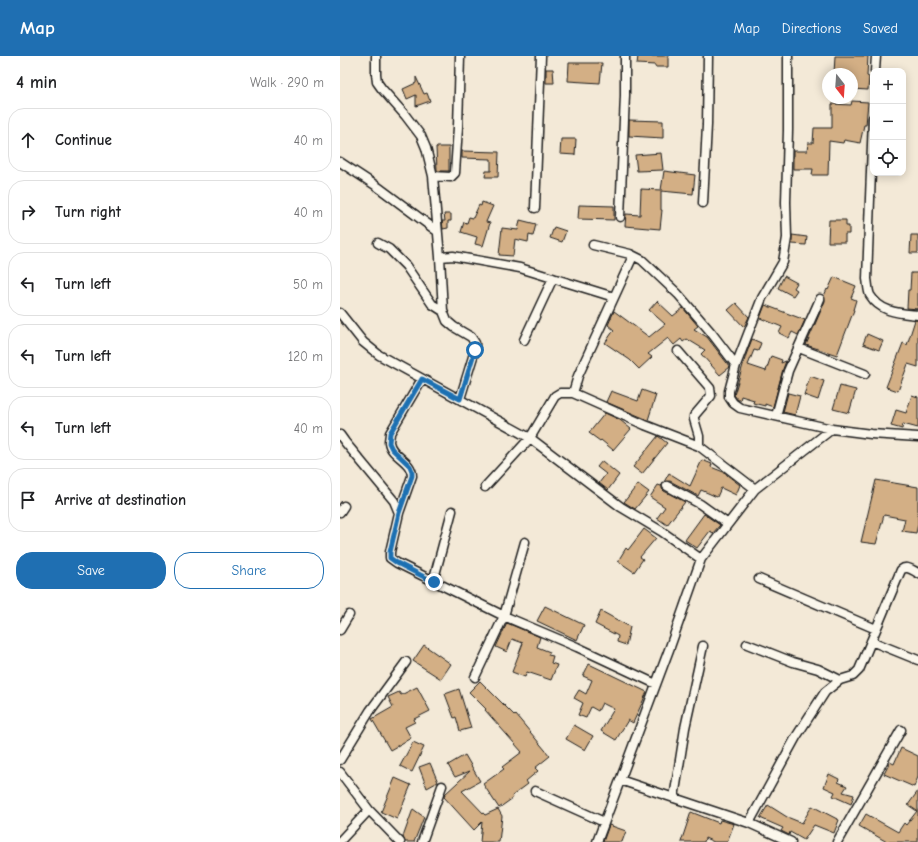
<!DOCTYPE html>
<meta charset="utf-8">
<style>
body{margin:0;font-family:"Comic Neue",sans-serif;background:#f6f6f6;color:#202124}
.controls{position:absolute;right:12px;top:12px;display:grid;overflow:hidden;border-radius:8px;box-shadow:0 2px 10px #0003}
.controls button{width:36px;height:36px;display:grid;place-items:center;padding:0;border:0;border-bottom:1px solid #e0e0e0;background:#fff;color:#202124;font:20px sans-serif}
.compass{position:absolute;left:482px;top:12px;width:36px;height:36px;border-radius:50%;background:#fff;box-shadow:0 2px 10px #0003;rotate:163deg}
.stop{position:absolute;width:12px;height:12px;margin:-9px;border:3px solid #1f6fb2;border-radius:50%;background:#fff}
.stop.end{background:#1f6fb2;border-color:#fff;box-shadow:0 1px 4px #0008}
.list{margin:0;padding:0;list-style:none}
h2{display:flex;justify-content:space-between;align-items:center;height:52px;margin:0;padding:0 16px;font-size:17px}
h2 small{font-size:13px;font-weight:400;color:#757577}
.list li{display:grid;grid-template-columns:26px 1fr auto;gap:12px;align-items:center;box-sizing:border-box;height:64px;margin:0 8px 8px;padding:0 8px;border:1px solid #e0e0e0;border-radius:16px}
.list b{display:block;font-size:15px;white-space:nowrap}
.list em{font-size:13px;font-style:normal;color:#757577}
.actions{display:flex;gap:8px;padding:12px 16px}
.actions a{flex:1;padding:9px 0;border:1px solid #1f6fb2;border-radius:16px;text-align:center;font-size:14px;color:#1f6fb2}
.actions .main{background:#1f6fb2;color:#fff}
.icon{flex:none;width:22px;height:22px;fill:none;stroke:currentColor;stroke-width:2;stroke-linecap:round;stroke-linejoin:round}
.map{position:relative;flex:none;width:578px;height:786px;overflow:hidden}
header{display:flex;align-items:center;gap:24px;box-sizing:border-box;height:56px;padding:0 20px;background:#1f6fb2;color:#fff}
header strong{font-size:19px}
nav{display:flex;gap:22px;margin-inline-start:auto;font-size:14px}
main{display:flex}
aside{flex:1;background:#fff}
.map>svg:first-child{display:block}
.building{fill:#d3af85;stroke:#1c1c1c}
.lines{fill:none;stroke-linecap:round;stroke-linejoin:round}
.minor-casing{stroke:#1c1c1c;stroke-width:11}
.minor{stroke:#fbf7ec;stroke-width:8}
.route{stroke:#1f6fb2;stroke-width:5}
</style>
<header>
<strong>Map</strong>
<nav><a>Map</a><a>Directions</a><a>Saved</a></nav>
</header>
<main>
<aside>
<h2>4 min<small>Walk · 290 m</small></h2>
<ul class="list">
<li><svg class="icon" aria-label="ahead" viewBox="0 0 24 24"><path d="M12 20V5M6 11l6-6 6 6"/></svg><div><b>Continue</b></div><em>40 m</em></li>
<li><svg class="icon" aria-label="right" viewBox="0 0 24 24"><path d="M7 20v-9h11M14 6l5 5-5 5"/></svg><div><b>Turn right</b></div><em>40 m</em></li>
<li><svg class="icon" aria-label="left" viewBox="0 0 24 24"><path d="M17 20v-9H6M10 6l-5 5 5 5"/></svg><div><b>Turn left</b></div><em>50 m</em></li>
<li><svg class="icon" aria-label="left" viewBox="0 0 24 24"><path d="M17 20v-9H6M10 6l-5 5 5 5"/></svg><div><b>Turn left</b></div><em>120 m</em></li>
<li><svg class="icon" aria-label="left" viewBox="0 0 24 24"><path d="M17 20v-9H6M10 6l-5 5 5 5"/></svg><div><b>Turn left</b></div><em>40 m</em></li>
<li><svg class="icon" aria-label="arrive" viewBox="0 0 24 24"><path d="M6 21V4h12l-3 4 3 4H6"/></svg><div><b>Arrive at destination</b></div></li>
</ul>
<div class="actions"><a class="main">Save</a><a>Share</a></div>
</aside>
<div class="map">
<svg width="578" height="786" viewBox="0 0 578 786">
<rect width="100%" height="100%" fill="#f3e9d7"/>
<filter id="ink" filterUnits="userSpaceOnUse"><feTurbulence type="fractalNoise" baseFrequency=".025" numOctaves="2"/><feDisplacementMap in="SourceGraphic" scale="8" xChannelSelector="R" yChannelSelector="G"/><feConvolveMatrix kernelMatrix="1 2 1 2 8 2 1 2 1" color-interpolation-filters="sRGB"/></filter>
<g filter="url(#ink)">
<path class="building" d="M298,0H328V11H315V9L297,8Z
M495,0H528L527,20L529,21L528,34L512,33V18H494Z
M229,7H262L260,27L228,25Z
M206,13H213L214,27H206Z
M76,21L84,38L87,37L90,45L76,50V39L67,43L63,33L76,27Z
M512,45L528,46L526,69H524L520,87L504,84L503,87L489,85L488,119H472L473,113H453V95H467L468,87H473L474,72H492V48L511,49Z
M289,64L323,65V82L289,80Z
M221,83H236L235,99L220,98Z
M96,91H109V115H97Z
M122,95L159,96L158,121H145L146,115H151V103L122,102Z
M321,97L323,114L297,115L295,99Z
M324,115L355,119L353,138L321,135V154H322L320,173L285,170L286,158L300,159L301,133L321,134Z
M142,146L153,150L146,166L150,167L143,190L135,188L137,181L121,176L124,166L127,167L129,161L133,162L139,149L141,150Z
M239,149L274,150V164L238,163Z
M104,158H111V165H108V172L103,173L102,165H105Z
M180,164L196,168L193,180L189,179L188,186L175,183L173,200L159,199L162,172L178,174Z
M489,164H506V170H509V178H505V186H488Z
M214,171L226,175L222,186L210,182Z
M452,179L467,181L466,189L452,188Z
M571,179H578V197H570Z
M571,217H578V253L567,252L568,234H570Z
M444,220L457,227L454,232L457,234L453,240L438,232Z
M494,221L516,230L511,242L516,244L513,254H514L497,299L466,289L485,245L484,240L487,233L488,234Z
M317,245L333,260L343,252L358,270L354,273L367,281L390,311L380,319L361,298L365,294L347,283L343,286L341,283L334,289L328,282L308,298L312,301L299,313L290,304L265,287L274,274L268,269L274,255L309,281L325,268L309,254Z
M396,247L409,261L404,271L388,254Z
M425,249L465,264L458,279L452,276L449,282L439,277L442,271L420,262Z
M575,264H578V311L568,308L558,335L546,331L563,287L567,289Z
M527,278L543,285L539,294L523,288Z
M412,283L421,287L418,295L414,294L408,309L426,315L431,300L442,304L441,307L446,305L443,313L433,351L425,348V350L413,347L414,344L401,340L400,344H398L394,339L406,299Z
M470,320L484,325L478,344L464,339Z
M500,330L516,334L509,357L493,353Z
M302,334L316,339L308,364L266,346L271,335L298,345Z
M448,337L460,340L455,359L443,356Z
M572,339L578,341V372L563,368L562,373L551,370L556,354L566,357Z
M265,357L280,364L291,373L273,394L261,384L260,385L249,377Z
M318,380L327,387L302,418L293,411Z
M362,404L372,408L371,411L386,417L387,419L400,429L396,439L381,432L377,441L361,434L358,440L330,425L324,426L329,417L350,430Z
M262,405L279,419L268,434L259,427L266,418L257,411Z
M536,424L578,431V468L576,477L562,475L565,463L544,459L536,488L521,486Z
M298,428L309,436L295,453L284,446Z
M318,429L321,430L322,429V433L324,435L345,446L327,469L317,462L325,451L310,441Z
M364,458L380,469L373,477L370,475L357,492L345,484Z
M304,473L316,482L300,501L303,503L294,516L278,505L286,492L288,494Z
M205,550L244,569L237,584L197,565Z
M261,555L290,571L286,589L277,586L278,580L255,568Z
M167,567L200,581L197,591L210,596L208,599L213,600L211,607L217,609L211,624L187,616L185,621L172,616L183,587L172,583L167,596L156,591Z
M84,589L111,608L101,623L73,605Z
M249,608L307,636L293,667L288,664L276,684L261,675L274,653L262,647L258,655L251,651L246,662L238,659L243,647L234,642L239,634L246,638L252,624L243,620Z
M140,625L175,660L176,659L210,700L195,712L198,715L186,725L188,728L172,740L173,742L159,752L143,728L164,713L162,711L182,696L145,654L146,653L129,636Z
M77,631L90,655L74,663L75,666L65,671L71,682L50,694L32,663L53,651L48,641L59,636L61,639Z
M119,633L131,672L120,675L116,661L114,662L105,638Z
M234,669L253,680L245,694L226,683Z
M73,686L84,691L72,716L60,710Z
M561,692L578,700V721L574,731L544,718L550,706L554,708Z
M125,699L140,725L122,735L145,759L158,753L162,760L159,786H140L142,766L134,774L104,741L105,738L130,715L115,721L108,709Z
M90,707L98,726L87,732L79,711Z
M489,718L499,723L498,726L507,730L503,736L514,739L511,748L493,740L495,736L484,731Z
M55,722L71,729L57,763L41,756Z
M578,735V786H547L519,770L526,758L558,776L564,767L566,769L577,755L568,749Z
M428,749L447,761L462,767L472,750L499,764L494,777L474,769L464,784L450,776L449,779L441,775L443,772L420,762Z
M73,753L84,761L74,786H65L63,781Z
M351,756L379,767L380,764L394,768L387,786H374L365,782L364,786H341Z
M269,769L286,775L282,786H263Z"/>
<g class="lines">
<defs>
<path id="minor" d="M36,0V18L37,26L42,33L65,59L81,80L86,92L93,120L100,201L103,255L107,265L114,271L131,281L135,287V294L120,343
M448,0V74L446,146L447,182L443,206L422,242L396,309L389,335V341L393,347L400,352L492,373L531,378L578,381
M535,15L536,0
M533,62L527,223C528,228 528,235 530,239C541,257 560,257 578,259
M0,106L38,131L97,175
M93,120L111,121L115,117L118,71L120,0
M363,147L367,69L368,0
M195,152L201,0
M280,161L285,39V0
M38,187L49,193L66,210L92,248L103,255
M253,189L290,198L302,204L338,238L370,275L396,309
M100,201L113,200L180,212L274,241
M0,257L23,286L39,299L190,382L281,451L321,475L361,503
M184,284L213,222
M459,292L525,318
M338,295L370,332L371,340L354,360V363L359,380V390
M82,323L50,377C50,380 49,383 49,386C51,401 72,404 72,420L59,457L50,496V502L57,507L164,560L237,591L316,628
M233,337L238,320L293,200
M436,360L448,315L480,243
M0,379L5,386L54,445L59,457
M327,430L360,448L388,468
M145,431L190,382L215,340L220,337H233L305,369L359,390L415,433
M0,456L4,450
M419,523L536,573
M93,526L112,455
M0,574L9,559
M531,585L578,604
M407,588L453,606L478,613L500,624
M135,621L164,560L185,486
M0,704L30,655L66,606
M0,716L29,754L60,786
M280,724L409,767L451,786
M195,735L264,766
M334,742L345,672L363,590
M409,767L456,681L485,636L500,624L513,620L519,614L561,514C567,509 572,514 578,517
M0,785L29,754
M82,786L102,730
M257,786L330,591L361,503L415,433L492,373
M497,786L561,674"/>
</defs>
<use href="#minor" class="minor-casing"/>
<use href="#minor" class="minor"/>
</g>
</g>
<g class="lines" filter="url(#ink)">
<path class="route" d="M94,526L57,507L50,502V496L59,457L72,420V415L70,410L52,393L49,387L50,377L82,323L120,343L135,294"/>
</g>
</svg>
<div class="controls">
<button>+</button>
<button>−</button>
<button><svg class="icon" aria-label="locate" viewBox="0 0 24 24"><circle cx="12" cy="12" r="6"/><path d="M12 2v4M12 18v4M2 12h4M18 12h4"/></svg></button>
</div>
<svg class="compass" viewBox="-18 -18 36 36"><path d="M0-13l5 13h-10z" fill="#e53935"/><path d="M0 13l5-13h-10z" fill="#757577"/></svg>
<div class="stop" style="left:135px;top:294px"></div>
<div class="stop end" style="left:94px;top:526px"></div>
</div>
</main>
